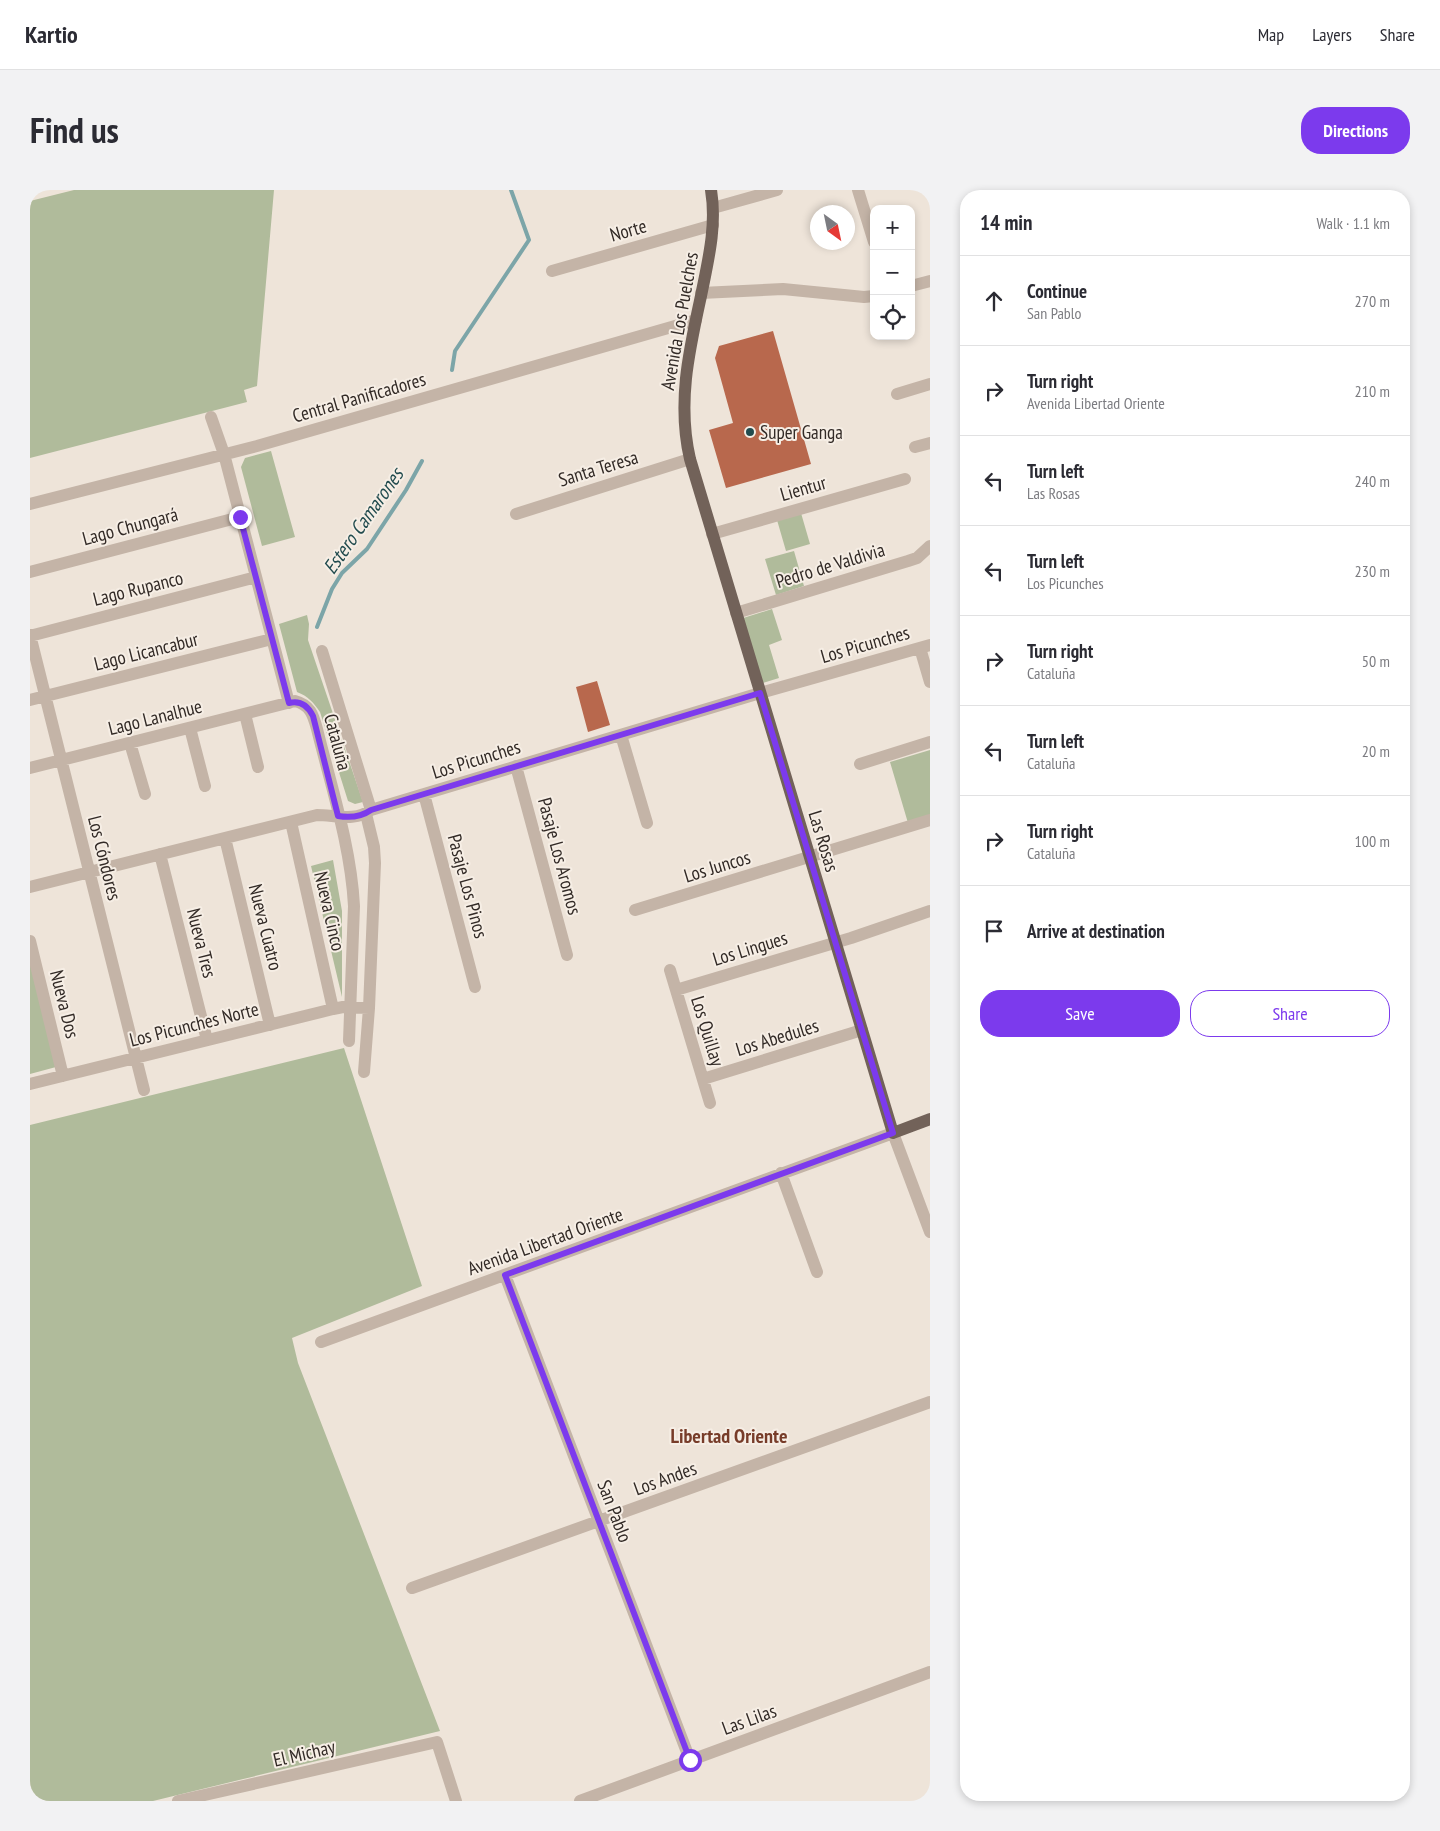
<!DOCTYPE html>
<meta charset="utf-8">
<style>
body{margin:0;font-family:"PT Sans Narrow",sans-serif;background:#f2f2f3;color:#2b2b33}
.controls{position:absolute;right:15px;top:15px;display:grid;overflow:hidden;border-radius:10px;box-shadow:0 2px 8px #0003}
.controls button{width:45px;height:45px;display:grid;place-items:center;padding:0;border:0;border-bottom:1px solid #e1e1e2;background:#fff;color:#2b2b33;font:25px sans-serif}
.compass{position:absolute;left:780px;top:15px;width:45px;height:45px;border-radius:50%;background:#fff;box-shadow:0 2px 8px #0003;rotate:147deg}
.stop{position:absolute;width:15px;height:15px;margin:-11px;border:4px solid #7c3aed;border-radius:50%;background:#fff}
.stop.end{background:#7c3aed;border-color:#fff;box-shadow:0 1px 5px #0008}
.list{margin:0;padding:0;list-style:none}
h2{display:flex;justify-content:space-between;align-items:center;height:65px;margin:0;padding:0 20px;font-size:21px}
h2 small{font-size:16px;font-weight:400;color:#7c7c81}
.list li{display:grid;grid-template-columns:32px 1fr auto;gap:15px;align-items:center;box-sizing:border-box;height:90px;padding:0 20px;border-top:1px solid #e1e1e2}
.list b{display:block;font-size:19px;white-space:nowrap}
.list p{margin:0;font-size:16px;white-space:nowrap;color:#7c7c81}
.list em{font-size:16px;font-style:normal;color:#7c7c81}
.actions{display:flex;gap:10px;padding:15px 20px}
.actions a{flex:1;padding:11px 0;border:1px solid #7c3aed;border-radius:20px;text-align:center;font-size:18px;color:#7c3aed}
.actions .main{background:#7c3aed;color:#fff}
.icon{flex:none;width:28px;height:28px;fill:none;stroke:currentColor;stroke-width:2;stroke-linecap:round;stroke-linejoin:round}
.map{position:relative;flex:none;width:900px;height:1611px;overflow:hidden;border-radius:20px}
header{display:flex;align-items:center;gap:30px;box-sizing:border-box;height:70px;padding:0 25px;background:#fff;border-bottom:1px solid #e1e1e2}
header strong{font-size:24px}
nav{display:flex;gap:28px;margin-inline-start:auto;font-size:18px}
.intro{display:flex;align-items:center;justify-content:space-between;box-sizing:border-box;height:120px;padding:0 30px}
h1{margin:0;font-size:35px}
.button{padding:12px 22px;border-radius:20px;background:#7c3aed;color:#fff;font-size:18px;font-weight:700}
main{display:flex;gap:30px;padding:0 30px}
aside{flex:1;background:#fff;border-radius:20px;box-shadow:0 2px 8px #0003}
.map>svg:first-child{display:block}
.green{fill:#b0bb9b}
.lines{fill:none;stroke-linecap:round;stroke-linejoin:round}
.stream{stroke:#7ca5a8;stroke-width:4}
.building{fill:#b8684d}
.minor{stroke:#c4b4a7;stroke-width:12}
.major{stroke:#726259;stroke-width:12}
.route{stroke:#7c3aed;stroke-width:6}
.poi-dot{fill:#214b4e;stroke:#f6eee5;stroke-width:2}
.labels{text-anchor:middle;stroke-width:4;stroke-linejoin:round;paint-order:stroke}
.street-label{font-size:19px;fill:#322a26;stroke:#f6eee5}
.poi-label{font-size:19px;fill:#322a26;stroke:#f6eee5;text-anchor:start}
.water-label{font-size:20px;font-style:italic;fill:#214b4e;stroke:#f6eee5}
.neighbourhood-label{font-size:20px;font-weight:bold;fill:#773c29;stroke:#f6eee5}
</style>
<header>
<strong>Kartio</strong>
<nav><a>Map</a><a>Layers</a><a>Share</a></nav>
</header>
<div class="intro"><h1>Find us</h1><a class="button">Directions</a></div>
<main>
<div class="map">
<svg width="900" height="1611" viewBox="0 0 900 1611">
<rect width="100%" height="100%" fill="#eee4d9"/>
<path class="green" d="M44,0H244L227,196L214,200L217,212L0,268V11Z
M241,261L265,347L232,356L211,277L215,268Z
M771,323L780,354L756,361L747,330Z
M764,361L774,396L746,405L735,369Z
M742,419L752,450L739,455L749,488L730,494L710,429Z
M277,425L279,434L278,450L333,612L325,614L318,611L290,522C284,513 278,506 267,502L249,434Z
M900,560V626L878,633L860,572Z
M303,670L312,721V807L281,676Z
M0,772L26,877L0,884Z
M314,858L392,1096L262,1148L268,1173L410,1541L123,1611H0V935Z"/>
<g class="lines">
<path class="stream" d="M422,180L425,161L499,50L481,0
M287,437L302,399L312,383L337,359L376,300L392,271"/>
</g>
<path class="building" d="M743,141L781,274L696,298L679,240L703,233L685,168L689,156Z
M567,491L580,535L558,542L546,497Z"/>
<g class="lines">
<path class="minor" d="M828,0L844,52
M683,18L747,0
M522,81L683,35
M881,96L900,91
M671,103L753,99L834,107L844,106
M867,204L900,194
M181,227L194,264L259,513
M885,257L900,253
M0,314L227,256L666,130
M486,324L660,269
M682,344L875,289
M0,382L210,327
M706,423L878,371L887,368L900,356
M0,445L114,900
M0,446L226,387
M890,458L900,492
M292,461L341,620
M0,510L242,449
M215,524L228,577
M160,538L175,596
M591,545L617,633
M100,553L115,604
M830,574L900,552
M486,576L537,765
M0,578L265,511C280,515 283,524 287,539C301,596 321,657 324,716L319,851
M394,604L445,797
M261,632L303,819
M195,648L240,835
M130,664L177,850
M0,697L287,625C305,625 325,632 341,620L730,503L900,455
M605,720L900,630
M0,751L33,886
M640,780L680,913
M646,800L821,748L900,721
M334,882L339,818L345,673L344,657L336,624
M673,889L832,840
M0,894L303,819L313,817L339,818
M751,983L787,1082
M475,1085L660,1570
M291,1152L863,943L900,1042
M382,1398L900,1212
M148,1611L407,1552L426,1611
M550,1611L900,1482"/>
<path class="major" d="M681,0C687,36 678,71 671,106C659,161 647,213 660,269L863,943L900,929"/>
</g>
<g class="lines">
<path class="route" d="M210,327L259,513C271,510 278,516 283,526L308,626C320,628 331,627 341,620L730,503L863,943L475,1085L660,1570"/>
</g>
<circle class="poi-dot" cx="720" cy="242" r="5"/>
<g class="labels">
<g class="street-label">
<text transform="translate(598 40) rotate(-16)" y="7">Norte</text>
<text transform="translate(649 131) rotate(-80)" y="7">Avenida Los Puelches</text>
<text transform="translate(329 207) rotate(-16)" y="7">Central Panificadores</text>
<text transform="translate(568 278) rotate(-17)" y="7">Santa Teresa</text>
<text transform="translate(773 298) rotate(-16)" y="7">Lientur</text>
<text transform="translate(100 336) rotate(-15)" y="7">Lago Chungará</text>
<text transform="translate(800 375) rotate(-17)" y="7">Pedro de Valdivia</text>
<text transform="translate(108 398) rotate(-14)" y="7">Lago Rupanco</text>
<text transform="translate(835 454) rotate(-16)" y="7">Los Picunches</text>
<text transform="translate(116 461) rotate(-14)" y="7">Lago Licancabur</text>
<text transform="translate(125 527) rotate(-14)" y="7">Lago Lanalhue</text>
<text transform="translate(308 552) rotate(75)" y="7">Cataluña</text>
<text transform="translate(446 569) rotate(-17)" y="7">Los Picunches</text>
<text transform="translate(794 651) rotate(73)" y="7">Las Rosas</text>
<text transform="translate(530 666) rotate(75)" y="7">Pasaje Los Aromos</text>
<text transform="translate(75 668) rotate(76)" y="7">Los Cóndores</text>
<text transform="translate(687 676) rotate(-17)" y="7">Los Juncos</text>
<text transform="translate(438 696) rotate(75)" y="7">Pasaje Los Pinos</text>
<text transform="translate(300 721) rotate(77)" y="7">Nueva Cinco</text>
<text transform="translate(236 737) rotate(76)" y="7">Nueva Cuatro</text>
<text transform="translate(172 753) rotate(76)" y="7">Nueva Tres</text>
<text transform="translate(720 758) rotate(-17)" y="7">Los Lingues</text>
<text transform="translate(35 814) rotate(76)" y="7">Nueva Dos</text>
<text transform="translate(164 834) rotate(-14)" y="7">Los Picunches Norte</text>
<text transform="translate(678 841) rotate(73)" y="7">Los Quillay</text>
<text transform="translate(747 847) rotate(-17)" y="7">Los Abedules</text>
<text transform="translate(515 1051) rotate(-20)" y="7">Avenida Libertad Oriente</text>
<text transform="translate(635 1288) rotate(-20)" y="7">Los Andes</text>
<text transform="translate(585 1321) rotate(69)" y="7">San Pablo</text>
<text transform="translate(719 1529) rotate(-20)" y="7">Las Lilas</text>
<text transform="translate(274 1563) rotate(-13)" y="7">El Michay</text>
</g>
<g class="poi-label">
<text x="730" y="249">Super Ganga</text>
</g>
<g class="water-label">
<text transform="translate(333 331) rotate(-55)" y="7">Estero Camarones</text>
</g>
<g class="neighbourhood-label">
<text x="699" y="1253">Libertad Oriente</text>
</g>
</g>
</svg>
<div class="controls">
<button>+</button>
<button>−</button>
<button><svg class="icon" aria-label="locate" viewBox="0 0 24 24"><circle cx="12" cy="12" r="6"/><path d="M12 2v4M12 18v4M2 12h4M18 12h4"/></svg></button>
</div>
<svg class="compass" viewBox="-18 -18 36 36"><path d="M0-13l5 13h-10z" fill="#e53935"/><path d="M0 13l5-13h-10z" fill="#7c7c81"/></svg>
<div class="stop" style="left:660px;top:1570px"></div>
<div class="stop end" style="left:210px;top:327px"></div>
</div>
<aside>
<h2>14 min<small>Walk · 1.1 km</small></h2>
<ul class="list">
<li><svg class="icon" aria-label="ahead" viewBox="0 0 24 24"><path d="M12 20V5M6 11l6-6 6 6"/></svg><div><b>Continue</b><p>San Pablo</p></div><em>270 m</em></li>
<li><svg class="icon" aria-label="right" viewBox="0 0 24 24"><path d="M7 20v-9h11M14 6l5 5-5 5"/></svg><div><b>Turn right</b><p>Avenida Libertad Oriente</p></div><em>210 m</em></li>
<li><svg class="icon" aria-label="left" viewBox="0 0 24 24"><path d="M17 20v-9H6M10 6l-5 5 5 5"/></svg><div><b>Turn left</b><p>Las Rosas</p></div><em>240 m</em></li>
<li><svg class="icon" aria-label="left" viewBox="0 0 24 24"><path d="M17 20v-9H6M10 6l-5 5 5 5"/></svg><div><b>Turn left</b><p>Los Picunches</p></div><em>230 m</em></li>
<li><svg class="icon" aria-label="right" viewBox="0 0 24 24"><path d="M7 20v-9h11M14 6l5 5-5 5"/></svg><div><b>Turn right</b><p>Cataluña</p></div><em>50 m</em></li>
<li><svg class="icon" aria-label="left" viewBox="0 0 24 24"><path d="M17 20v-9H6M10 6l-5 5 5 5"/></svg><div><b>Turn left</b><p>Cataluña</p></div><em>20 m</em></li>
<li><svg class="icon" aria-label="right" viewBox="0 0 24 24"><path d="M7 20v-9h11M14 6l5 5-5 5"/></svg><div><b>Turn right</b><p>Cataluña</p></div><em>100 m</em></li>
<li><svg class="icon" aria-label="arrive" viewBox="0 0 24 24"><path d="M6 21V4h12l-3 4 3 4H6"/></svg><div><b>Arrive at destination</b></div></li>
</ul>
<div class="actions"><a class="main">Save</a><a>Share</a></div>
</aside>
</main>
